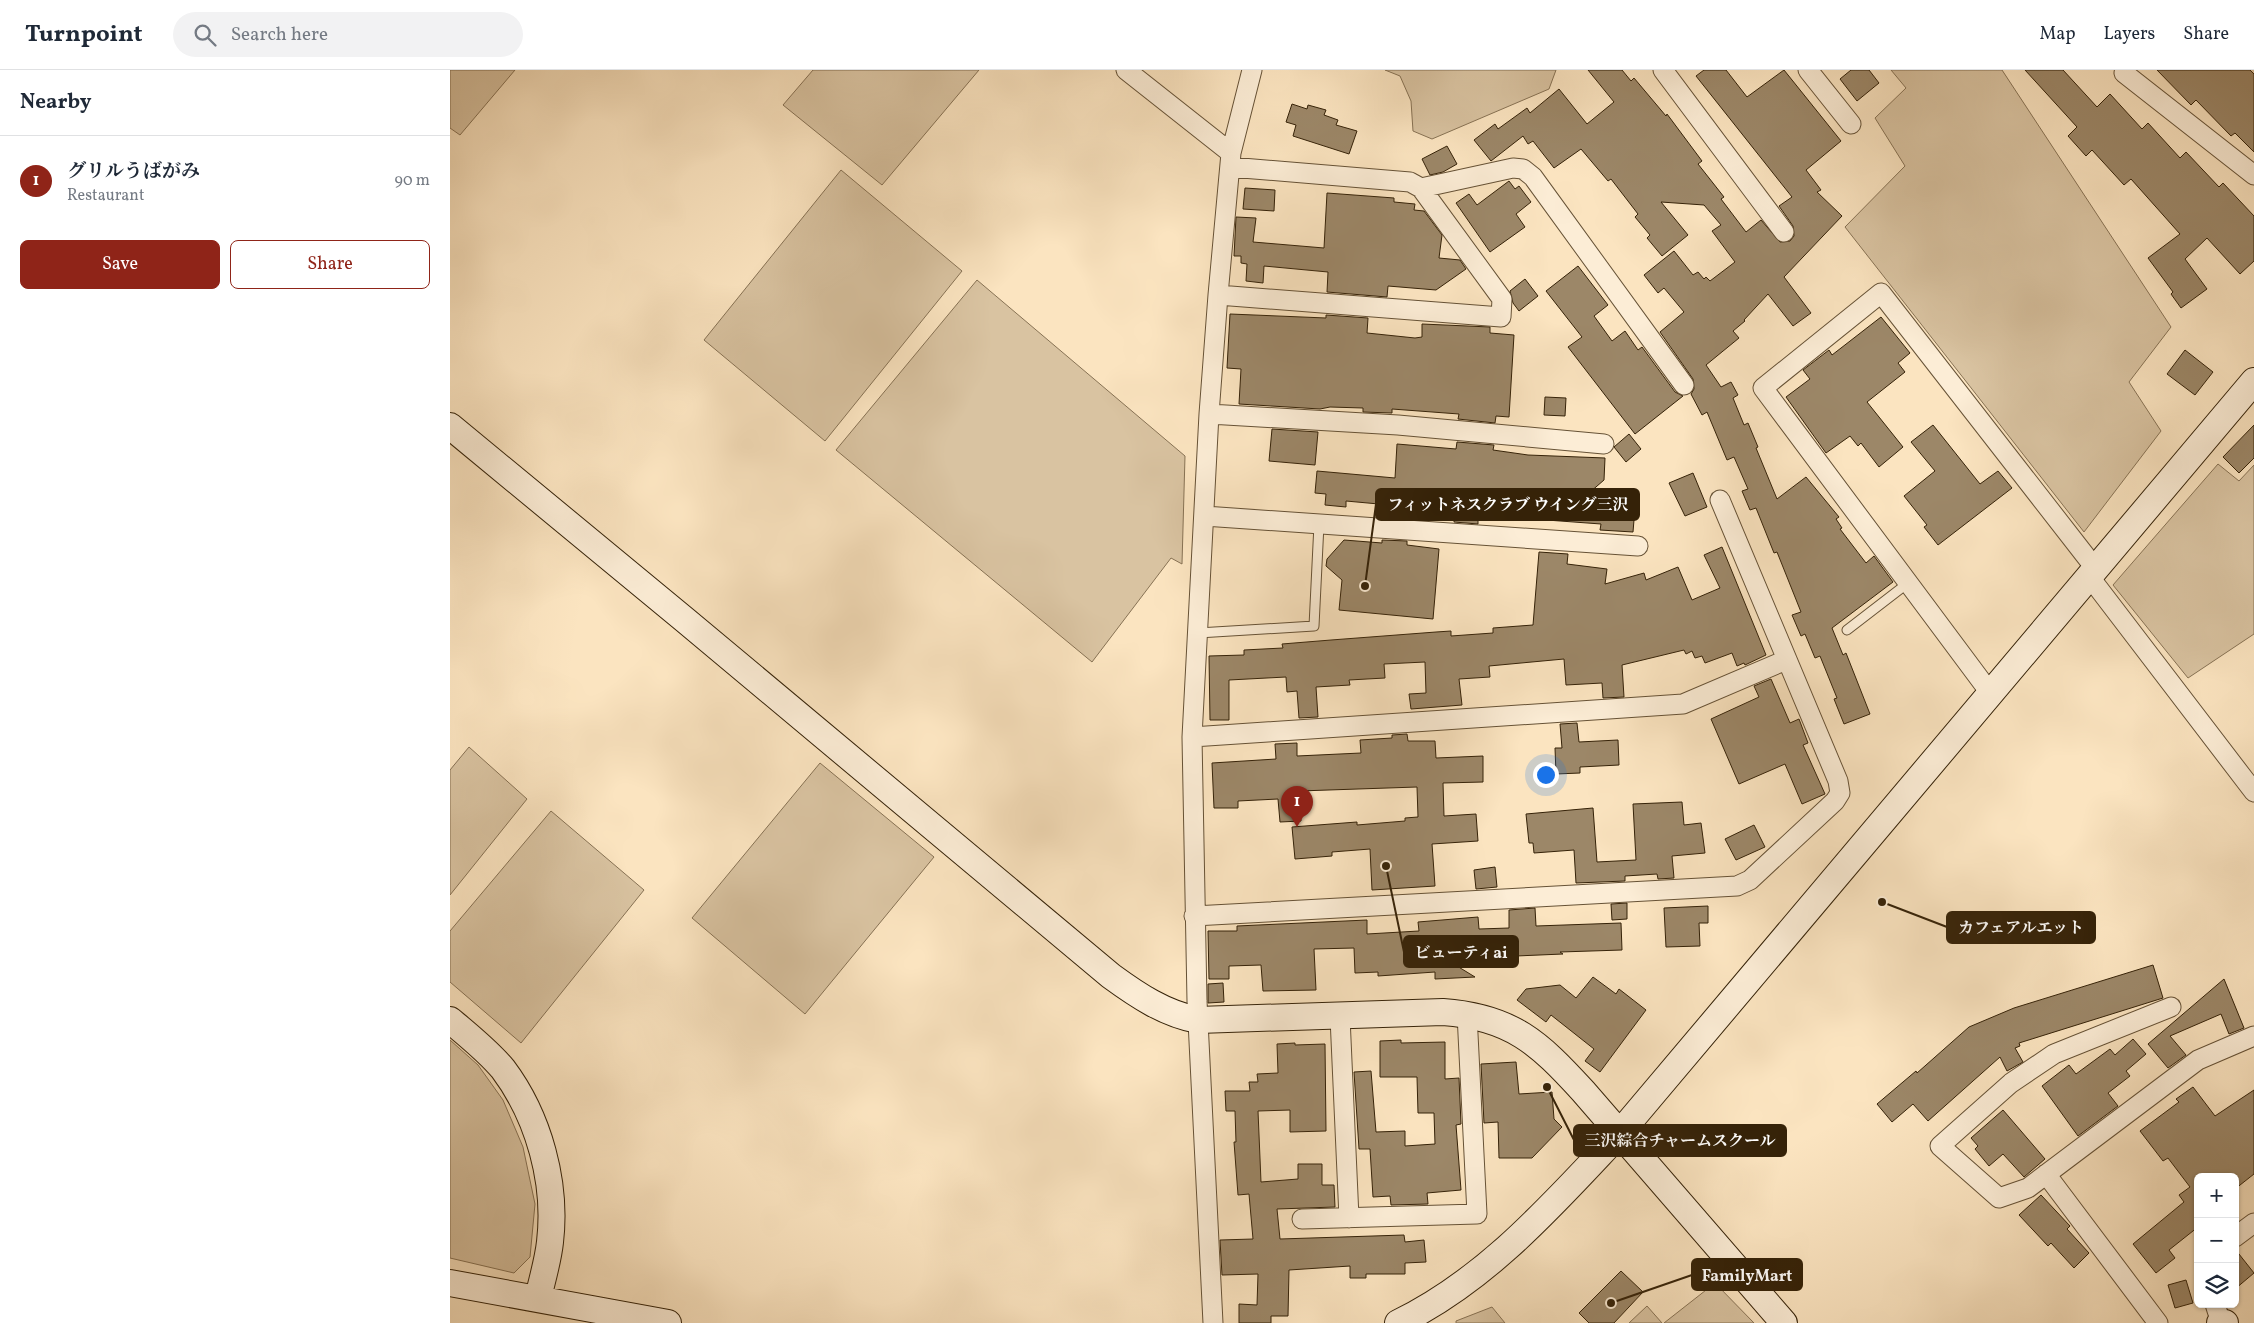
<!DOCTYPE html>
<meta charset="utf-8">
<style>
body{margin:0;font-family:Vollkorn,"Noto Serif JP",serif;background:#f2f2f3;color:#1f2937}
.controls{position:absolute;right:15px;bottom:15px;display:grid;overflow:hidden;border-radius:8px;box-shadow:0 1px 4px #0004}
.controls button{width:45px;height:45px;display:grid;place-items:center;padding:0;border:0;border-bottom:1px solid #e0e1e3;background:#fff;color:#1f2937;font:25px sans-serif}
.you{position:absolute;left:1095px;top:704px;width:18px;height:18px;margin:-12px;border:4px solid #fff;border-radius:50%;background:#1a73e8;box-shadow:0 0 0 8px #1a73e833}
.badge{display:grid;place-items:center;width:32px;height:32px;border-radius:50%;background:#8f2418;color:#fff;font-size:16px;font-weight:700}
.pin{position:absolute;translate:-50% -41px;filter:drop-shadow(0 1px 2px #0008)}
.pin::after{content:'';position:absolute;top:26px;width:18px;height:15px;background:inherit;clip-path:polygon(0 0,100% 0,50% 100%)}
.list{margin:0;padding:0;list-style:none}
h2{display:flex;justify-content:space-between;align-items:center;height:65px;margin:0;padding:0 20px;font-size:21px}
h2 small{font-size:16px;font-weight:400;color:#747a83}
.list li{display:grid;grid-template-columns:32px 1fr auto;gap:15px;align-items:center;box-sizing:border-box;height:90px;padding:0 20px;border-top:1px solid #e0e1e3}
.list b{display:block;font-size:19px;white-space:nowrap}
.list p{margin:0;font-size:16px;white-space:nowrap;color:#747a83}
.list em{font-size:16px;font-style:normal;color:#747a83}
.actions{display:flex;gap:10px;padding:15px 20px}
.actions a{flex:1;padding:11px 0;border:1px solid #8f2418;border-radius:8px;text-align:center;font-size:18px;color:#8f2418}
.actions .main{background:#8f2418;color:#fff}
.icon{flex:none;width:28px;height:28px;fill:none;stroke:currentColor;stroke-width:2;stroke-linecap:round;stroke-linejoin:round}
.map{position:relative;flex:none;width:1804px;height:1253px;overflow:hidden}
header{display:flex;align-items:center;gap:30px;box-sizing:border-box;height:70px;padding:0 25px;background:#fff;border-bottom:1px solid #e0e1e3}
header strong{font-size:24px}
nav{display:flex;gap:28px;margin-inline-start:auto;font-size:18px}
.search{width:350px;height:45px;background:#f2f2f3;display:flex;align-items:center;gap:12px;box-sizing:border-box;padding:0 18px;border-radius:28px;color:#747a83;font-size:19px}
main{display:flex}
aside{flex:1;background:#fff}
.map>svg:first-child{display:block}
.green{fill:#d9c3a1;stroke:#877254}
.building{fill:#9c8768;stroke:#352208}
.lines{fill:none;stroke-linecap:round;stroke-linejoin:round}
.lane-casing{stroke:#665236;stroke-width:11}
.street-casing{stroke:#665236;stroke-width:21}
.secondary-casing{stroke:#352208;stroke-width:28}
.lane{stroke:#fcedd6;stroke-width:9}
.street{stroke:#fcedd6;stroke-width:19}
.secondary{stroke:#fcedd6;stroke-width:26}
.leader{fill:none;stroke:#352208;stroke-width:2}
.callout-dot{fill:#352208;stroke:#fcedd6;stroke-width:2}
.callout{fill:#352208;stroke:#352208;stroke-width:2}
.callout-label{font-size:16px;text-anchor:middle;font-weight:bold;fill:#fff}
</style>
<header>
<strong>Turnpoint</strong>
<div class="search"><svg class="icon" aria-label="search" viewBox="0 0 24 24"><circle cx="10" cy="10" r="6"/><path d="M15 15l6 6"/></svg>Search here</div>
<nav><a>Map</a><a>Layers</a><a>Share</a></nav>
</header>
<main>
<aside>
<h2>Nearby<small></small></h2>
<ul class="list">
<li><span class="badge">1</span><div><b>グリルうばがみ</b><p>Restaurant</p></div><em>90 m</em></li>
</ul>
<div class="actions"><a class="main">Save</a><a>Share</a></div>
</aside>
<div class="map">
<svg width="1804" height="1253" viewBox="0 0 1804 1253">
<rect width="100%" height="100%" fill="#fbe4c0"/>
<filter id="stains"><feTurbulence type="fractalNoise" baseFrequency=".004" numOctaves="4"/><feColorMatrix values="0 0 0 0 .2 0 0 0 0 .09 0 0 0 0 .02 0 0 0 .5 -.17"/></filter>
<radialGradient id="worn" r=".72"><stop offset=".6" stop-color="#630" stop-opacity="0"/><stop offset="1" stop-color="#630" stop-opacity=".3"/></radialGradient>
<path class="green" d="M0,0H65L10,65L0,58Z
M363,0H529L432,115L333,35Z
M935,0H1106L1099,19L982,69L963,61L961,31L950,6Z
M1441,0H1552L1721,257L1679,312L1711,361L1634,462L1395,157L1455,96L1425,48L1456,18Z
M391,100L512,201L375,371L254,270Z
M527,210L735,386L732,494L721,488L642,592L386,380Z
M1768,394L1789,411L1804,395V564L1738,608L1663,515Z
M19,677L77,729L0,825V700Z
M370,693L484,787L355,944L242,848Z
M101,741L194,820L71,973L0,912V861Z
M0,970L28,995L53,1030L73,1077L85,1134L80,1187L64,1203L0,1188Z
M1265,1213L1304,1253H1214Z
M1197,1236L1212,1253H1179Z
M1042,1237L1055,1253H1006V1251Z"/>
<path class="building" d="M1138,0H1172L1181,11L1184,8L1216,46L1217,44L1252,91L1248,94L1274,127L1271,129L1296,162L1311,150L1330,172L1340,171L1344,166L1343,156L1329,136L1342,127L1246,6L1254,0H1276L1297,27L1334,0L1391,71L1356,100L1371,120L1367,122L1392,146L1334,207L1361,243L1343,256L1318,224L1294,250L1295,251L1283,261L1289,268L1256,295L1271,317L1281,312L1288,325L1283,328L1294,355L1298,353L1308,377L1306,378L1327,429L1356,407L1389,447L1386,449L1392,458L1390,459L1416,493L1424,486L1443,512L1382,558L1393,585L1396,583L1420,644L1394,654L1384,629L1387,628L1370,586L1365,588L1355,564L1351,566L1342,545L1351,542L1327,482L1324,483L1306,438L1300,440L1292,421L1298,419L1284,387L1277,390L1257,342L1252,345L1241,324L1244,319L1243,309L1210,262L1234,242L1214,218L1208,223L1194,205L1224,181L1243,205L1248,202L1254,209L1256,207L1260,211L1285,192L1262,161L1271,155L1254,135L1211,132L1238,165L1212,186L1197,168L1200,165L1185,147L1188,144L1161,109L1158,111L1131,79L1104,98L1083,71L1078,74L1073,66L1041,91L1024,70L1045,54L1048,59L1077,38L1080,43L1109,19L1137,54L1164,32Z
M1401,0H1419L1429,13L1407,31L1390,9Z
M1575,0H1613L1647,37L1660,24L1692,59L1698,53L1730,88L1736,82L1769,117L1773,113L1804,146V191L1790,204L1757,168L1735,189L1757,219L1731,238L1721,224L1723,222L1698,188L1730,164L1681,109L1674,115L1642,80L1636,86L1618,66L1627,57Z
M1707,0H1800L1804,4V82L1785,63L1781,66L1746,30L1741,35Z
M842,34L857,39L858,35L876,40L874,45L888,50L886,55L907,61L899,84L843,66L846,55L836,52Z
M997,76L1007,94L993,102L980,105L972,89Z
M1059,111L1065,119L1069,116L1081,132L1066,144L1075,157L1040,182L1006,133L1019,124L1027,135Z
M795,118L825,120L824,141L793,139Z
M877,123L944,128V132L965,134L964,140L974,141L992,165L989,188L1010,190L1016,199L986,220L938,216L937,227L877,222L878,202L814,196L813,213L796,211L797,194L791,193V186H784L786,147L806,148L803,172L874,178Z
M1128,196L1158,235L1144,246L1162,271L1175,261L1188,280L1192,277L1225,322L1233,326L1185,364L1118,277L1132,267L1096,221Z
M1075,209L1088,226L1069,241L1063,233L1060,221Z
M780,244L876,248V245L918,248L917,263L965,268L972,267V254L1040,257V263L1064,265L1059,347L1046,346L1045,353L1008,349L1009,344L942,339V343L913,342V338L880,337L870,339L789,334L791,299L777,298Z
M1431,247L1460,283L1448,293L1455,302L1417,332L1453,377L1429,397L1411,373L1408,376L1400,366L1376,383L1336,327L1360,309L1353,300L1379,280L1382,285Z
M1735,280L1763,302L1745,325L1717,304Z
M1095,327L1116,328L1115,346L1094,345Z
M1483,355L1530,414L1548,401L1562,418L1488,475L1474,457L1477,455L1454,426L1485,401L1461,372Z
M1804,355V388L1789,403L1773,387Z
M822,359L868,362L865,395L819,391Z
M1179,364L1191,379L1176,392L1164,377Z
M1007,372L1044,375L1043,380L1078,385L1155,388L1154,410L1139,423L1186,426L1183,462L1150,460L1151,454L1042,446L1041,449L1028,448V454L1004,452L1005,441L896,431V437L875,435L876,424L865,423L867,401L945,408L947,374L1006,379Z
M1243,403L1257,437L1235,446L1219,413Z
M894,470L932,473V470L957,471V475L989,479L983,549L889,540L892,510L876,496L877,489Z
M1272,477L1316,585L1295,595L1294,593L1287,596L1282,583L1255,593L1252,586L1245,588L1242,581L1236,584L1234,580L1172,595L1174,627L1153,628L1152,613L1116,615L1114,589L1039,596L1040,607L1009,609L1012,635L961,639L959,624L976,623L975,592L934,594L935,608L899,610L900,615L866,617L868,647L849,648L847,621L837,622L836,607L779,610V650H760L759,586L794,585V580L833,578L832,574L881,570L986,562L1001,561V566L1043,563V558L1083,555L1089,482L1118,484L1117,494L1157,499L1155,514L1194,503L1196,510L1228,497L1242,530L1270,518L1254,485Z
M1321,609L1340,653L1349,649L1358,673L1353,675L1375,724L1352,734L1335,694L1289,714L1261,649L1309,627L1304,616Z
M1127,653L1129,672L1168,670L1169,695L1130,697V703L1106,704L1105,678H1112L1110,654Z
M957,664L958,671H985L986,688L1033,686V712L993,713L994,746L1026,744L1028,771L982,774L985,816L922,820L920,779L882,782V786L845,789L842,757L907,752V755L955,751V748L968,747L967,717L849,721L851,751L830,752L828,729L788,731V738H764L762,693L826,689L825,674L847,673V686L911,683L910,670L942,668V665Z
M1232,732L1234,755L1251,753L1255,783L1222,786L1224,808L1208,809L1207,804L1175,806V811L1126,813L1124,780L1084,783L1083,773H1079L1076,744L1143,738L1147,792L1186,790L1183,734Z
M1304,755L1315,777L1286,790L1275,769Z
M1045,797L1047,817L1026,819L1024,800Z
M1177,833V849L1162,850L1161,834Z
M1258,836V853H1249L1250,876L1216,877L1214,838Z
M1085,838L1086,856L1171,853L1172,880L1110,882L1113,884L1066,886V894L1007,896L1025,907L985,909V902L928,906V902L905,903L904,878L864,879L866,920L813,921L811,895L779,896V909H759L758,861H787V856L917,850V864L969,861L968,852L1028,847L1029,859L1059,858V840Z
M1703,895L1713,928L1569,973L1570,976L1565,978L1573,992L1557,1001L1550,987L1478,1051L1463,1034L1442,1052L1427,1034L1466,1001L1467,1003L1519,957L1564,938Z
M1143,907L1166,924L1169,919L1196,940L1150,1002L1135,991L1144,979L1101,945L1096,952L1067,930L1076,919L1110,915L1126,928Z
M1774,909L1794,958L1779,964L1771,944L1720,966L1736,985L1718,998L1698,974Z
M773,913L774,932L758,933V914Z
M1683,969L1696,984L1676,1001L1680,1006L1658,1023L1668,1036L1628,1066L1592,1016L1619,995L1626,1004L1660,979L1665,985Z
M951,970V973L995,972V1009L1009,1008L1011,1054L1006,1055L1011,1120L977,1123L978,1134L941,1135L940,1126L923,1127L920,1079H909L904,1002L921,1001L926,1062L955,1061V1076L985,1074L984,1043H968L967,1007H930V971Z
M845,973V975L875,974L876,1061L840,1062V1040L808,1041L811,1112L848,1109V1094H872V1115H884L885,1137L827,1139L830,1169L954,1165L955,1172L974,1170L976,1192L955,1193V1204H916V1208H900V1196L839,1200L838,1246H821V1253H789V1234L807,1235L808,1204L772,1205L770,1170L803,1169L799,1124L788,1125L784,1072H786L785,1041H776L775,1021H800L799,1012H808L807,1004L828,1003L827,974Z
M1066,992L1069,1024L1102,1022L1104,1049L1112,1057L1082,1088H1049L1048,1052L1034,1053L1031,994Z
M1743,1017L1765,1046L1804,1020V1104L1785,1119V1107H1748V1157L1719,1180L1725,1188L1706,1203L1683,1174L1734,1132L1729,1125L1740,1117L1718,1088L1713,1091L1690,1061L1729,1032L1726,1029Z
M1553,1040L1595,1089L1574,1107L1553,1084L1539,1096L1525,1079L1528,1076L1521,1068Z
M1591,1125L1620,1156L1617,1159L1639,1183L1624,1198L1601,1173L1598,1176L1569,1145Z
M1785,1179L1804,1203L1785,1219Z
M1171,1201L1193,1222L1164,1253H1139L1129,1243Z
M1736,1210L1743,1233L1725,1238L1718,1215Z"/>
<g class="lines">
<defs>
<path id="lane" d="M1397,560L1458,513
M748,563L864,556L869,454"/>
<path id="street" d="M676,0L781,83
M1213,0L1334,162
M1358,0L1401,54
M1674,3L1804,105
M971,118L1063,98L1073,99L1083,107L1234,315
M768,225L1051,247L1052,229L971,118L960,112L780,97
M759,344L948,355L1154,374
M754,446L1188,476
M1639,506L1804,722
M1541,624L1313,318L1431,223L1645,498
M742,667L1233,634L1336,590
M744,846L1287,816L1300,810L1385,731L1390,723L1388,711L1270,430
M1721,937L1604,984L1561,1013L1490,1076L1549,1128L1578,1118L1748,990L1804,966
M890,947L899,1148
M1596,1104L1708,1253
M852,1149L1027,1144L1017,944
M1785,1167L1804,1153
M1765,1234L1771,1253
M763,1253L747,931L742,667L759,344L768,225L781,83L802,0"/>
<path id="secondary" d="M0,356L235,550L661,906C687,925 715,944 748,950L993,942C1062,947 1089,973 1133,1021L1334,1253
M0,950C18,965 38,981 53,999C89,1047 107,1113 100,1172C98,1191 92,1210 88,1228
M0,1213L218,1253
M948,1253C1037,1210 1103,1134 1169,1064L1804,311
M1770,1253H1775"/>
</defs>
<use href="#lane" class="lane-casing"/>
<use href="#street" class="street-casing"/>
<use href="#secondary" class="secondary-casing"/>
<use href="#lane" class="lane"/>
<use href="#street" class="street"/>
<use href="#secondary" class="secondary"/>
</g>
<path class="leader" d="M915 516L926 434M1432 832L1497 857M936 796L954 882M1097 1017L1124 1070M1161 1233L1242 1205"/>
<g class="callout-dot">
<circle cx="915" cy="516" r="5"/>
<circle cx="1432" cy="832" r="5"/>
<circle cx="936" cy="796" r="5"/>
<circle cx="1097" cy="1017" r="5"/>
<circle cx="1161" cy="1233" r="5"/>
</g>
<g class="callout">
<rect x="926" y="419" width="263" height="31" rx="5"/>
<rect x="1497" y="842" width="148" height="31" rx="5"/>
<rect x="954" y="866" width="114" height="31" rx="5"/>
<rect x="1124" y="1055" width="212" height="31" rx="5"/>
<rect x="1242" y="1189" width="110" height="31" rx="5"/>
</g>
<g class="callout-label">
<text x="1058" y="440">フィットネスクラブ ウイング三沢</text>
<text x="1571" y="863">カフェアルエット</text>
<text x="1011" y="888">ビューティai</text>
<text x="1230" y="1076">三沢綜合チャームスクール</text>
<text x="1297" y="1211">FamilyMart</text>
</g>
<rect width="100%" height="100%" filter="url(#stains)"/>
<rect width="100%" height="100%" fill="url(#worn)"/>
</svg>
<div class="controls">
<button>+</button>
<button>−</button>
<button><svg class="icon" aria-label="layers" viewBox="0 0 24 24"><path d="M12 4l9 5-9 5-9-5zM3 14l9 5 9-5"/></svg></button>
</div>
<div class="you"></div>
<div class="pin badge" style="left:847px;top:757px">1</div>
</div>
</main>
